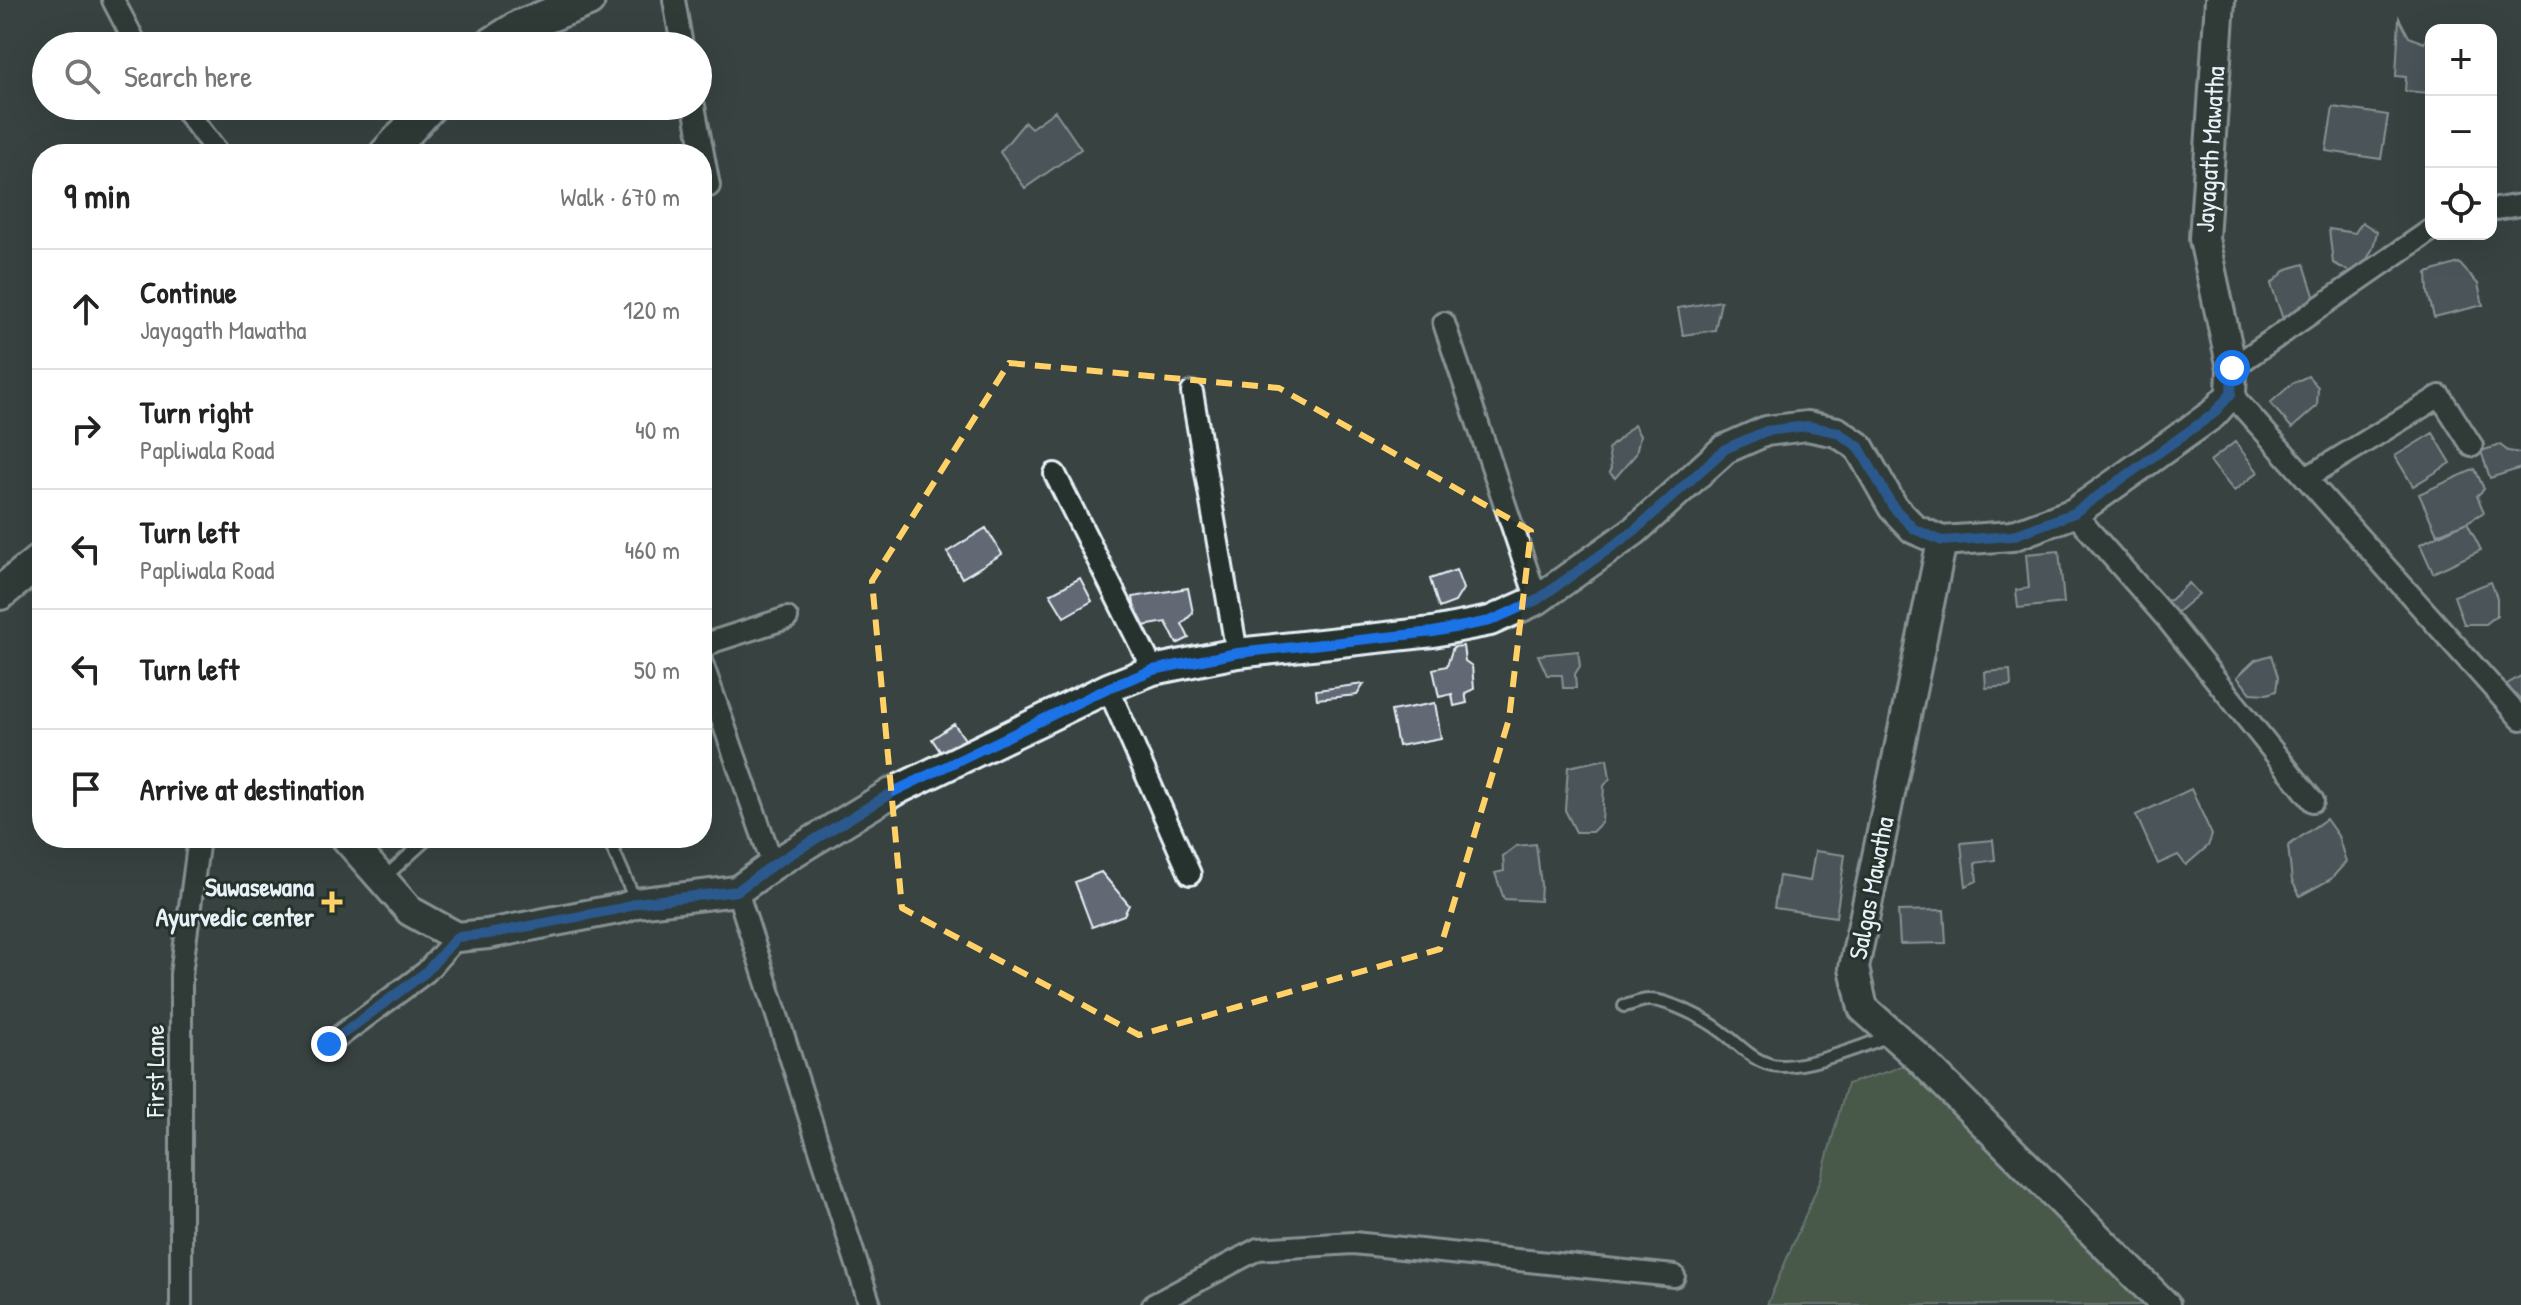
<!DOCTYPE html>
<meta charset="utf-8">
<style>
body{margin:0;font-family:"Patrick Hand",sans-serif;background:#f6f6f6;color:#222}
.controls{position:absolute;right:24px;top:24px;display:grid;overflow:hidden;border-radius:16px;box-shadow:0 8px 32px #0002}
.controls button{width:72px;height:72px;display:grid;place-items:center;padding:0;border:0;border-bottom:2px solid #e0e0e0;background:#fff;color:#222;font:40px sans-serif}
.stop{position:absolute;width:24px;height:24px;margin:-18px;border:6px solid #1a73e8;border-radius:50%;background:#fff}
.stop.end{background:#1a73e8;border-color:#fff;box-shadow:0 2px 8px #0008}
.list{margin:0;padding:0;list-style:none}
h2{display:flex;justify-content:space-between;align-items:center;height:104px;margin:0;padding:0 32px;font-size:34px}
h2 small{font-size:26px;font-weight:400;color:#767676}
.list li{display:grid;grid-template-columns:52px 1fr auto;gap:24px;align-items:center;box-sizing:border-box;height:120px;padding:0 32px;border-top:2px solid #e0e0e0}
.list b{display:block;font-size:30px;white-space:nowrap}
.list p{margin:0;font-size:26px;white-space:nowrap;color:#767676}
.list em{font-size:26px;font-style:normal;color:#767676}
.icon{flex:none;width:44px;height:44px;fill:none;stroke:currentColor;stroke-width:2;stroke-linecap:round;stroke-linejoin:round}
.map{position:relative;flex:none;width:2521px;height:1305px;overflow:hidden}
.search{position:absolute;background:#fff;box-shadow:0 8px 32px #0002;left:32px;top:32px;width:680px;height:88px;display:flex;align-items:center;gap:20px;box-sizing:border-box;padding:0 28px;border-radius:44px;color:#767676;font-size:30px}
.panel{position:absolute;background:#fff;box-shadow:0 8px 32px #0002;left:32px;top:144px;width:680px;height:704px;border-radius:32px}
.map>svg:first-child{display:block}
.green{fill:#5c7357;stroke:#a2b2a8;stroke-width:2}
.building{fill:#646774;stroke:#e8f1f8;stroke-width:2}
.lines{fill:none;stroke-linecap:round;stroke-linejoin:round}
.lane-casing{stroke:#e8f1f8;stroke-width:16}
.street-casing{stroke:#e8f1f8;stroke-width:26}
.secondary-casing{stroke:#e8f1f8;stroke-width:34}
.primary-casing{stroke:#e8f1f8;stroke-width:38}
.lane{stroke:#26332d;stroke-width:10}
.street{stroke:#26332d;stroke-width:20}
.secondary{stroke:#26332d;stroke-width:28}
.primary{stroke:#26332d;stroke-width:32}
.route{stroke:#1a73e8;stroke-width:10}
.marked{fill:none;stroke:#ffd166;stroke-width:6;stroke-dasharray:16 10;stroke-linejoin:round}
.poi-dot{fill:#ffd166;stroke:#26332d;stroke-width:3}
.labels{text-anchor:middle;stroke-width:6;stroke-linejoin:round;paint-order:stroke}
.street-label{font-size:26px;fill:#e8f1f8;stroke:#26332d}
.poi-label{font-size:26px;font-weight:bold;fill:#e8f1f8;stroke:#26332d;text-anchor:end}
</style>
<div class="map">
<svg width="2521" height="1305" viewBox="0 0 2521 1305">
<rect width="100%" height="100%" fill="#394342"/>
<filter id="ink" filterUnits="userSpaceOnUse"><feTurbulence type="fractalNoise" baseFrequency=".0125" numOctaves="2"/><feDisplacementMap in="SourceGraphic" scale="16" xChannelSelector="R" yChannelSelector="G"/><feConvolveMatrix kernelMatrix="1 2 1 2 8 2 1 2 1" color-interpolation-filters="sRGB"/></filter>
<g filter="url(#ink)">
<path class="green" d="M1919,1058L2165,1305H1767L1821,1179L1847,1084L1890,1071Z"/>
<path class="building" d="M2399,18L2409,37L2424,43L2429,32L2431,33V93L2405,91L2406,77L2396,76Z
M2333,107L2388,115L2381,159L2326,151Z
M1055,111L1081,149L1025,188L1000,152L1025,122L1031,128Z
M2362,222L2377,232L2373,248L2358,276L2333,263L2329,229L2355,233Z
M2459,263L2478,284L2483,305L2434,317L2428,293L2427,273Z
M2304,264L2318,308L2283,319L2271,284L2287,269Z
M1721,301L1715,330L1683,335L1678,308Z
M2308,376L2318,387L2317,406L2292,428L2270,403L2293,383Z
M1634,425L1640,436L1636,454L1615,478L1609,472L1611,469L1608,449Z
M2433,433L2451,463L2413,486L2395,456Z
M2235,442L2258,472L2234,491L2210,461Z
M2500,445L2508,451L2521,453V468L2490,478L2481,451Z
M2475,469L2484,489L2477,496L2484,512L2467,522L2437,534L2419,494Z
M2467,522L2481,550L2433,573L2420,544Z
M986,528L1002,554L962,578L947,552Z
M2059,551L2064,603L2018,608L2016,590L2029,588L2026,554Z
M1456,570L1463,589L1455,602L1439,608L1430,579Z
M1080,578L1092,601L1064,617L1050,594Z
M2491,582L2497,598V615L2486,624H2464L2454,596Z
M2189,583L2199,594L2168,620L2153,602L2170,600Z
M1188,588L1193,613L1182,624L1189,638L1177,644L1166,622L1137,627L1133,597Z
M1463,646L1465,661L1472,666L1474,689L1465,693L1467,703L1454,706L1452,694L1439,697L1433,669L1447,666L1453,647Z
M1578,651L1580,666L1575,674L1576,688H1563L1562,675H1547L1538,655Z
M2271,655L2278,677L2276,691L2267,694L2251,693L2237,677L2255,660Z
M2010,670L2011,686L1986,688L1985,672Z
M2521,676V706L2507,684Z
M1364,684L1357,695L1317,699L1316,690Z
M1435,703L1441,738L1398,746L1391,711Z
M954,724L969,745L946,760L932,739Z
M1607,759L1610,778L1604,786L1602,822L1592,832H1576L1565,810L1568,767Z
M2191,789L2212,835L2208,846L2186,865L2178,855L2158,864L2136,815Z
M2326,819L2338,836L2346,862L2331,879L2300,896L2292,881L2288,846Z
M1993,840L1995,860L1975,863L1977,881L1966,886L1961,843Z
M1536,844L1541,885L1540,901L1504,899L1495,873L1504,871L1503,856L1516,846Z
M1815,851L1845,855L1836,917L1774,908L1779,876L1810,881Z
M1101,872L1129,905L1124,915L1092,927L1075,882Z
M1944,910L1946,943L1900,944L1898,911Z"/>
<g class="lines">
<defs>
<path id="lane" d="M608,838L636,902
M385,877L428,838
M1624,1006C1631,1005 1640,1000 1648,1000C1667,999 1706,1019 1721,1031C1738,1043 1751,1060 1772,1065C1799,1071 1864,1046 1891,1035"/>
<path id="street" d="M113,0L137,46
M674,0L682,46
M182,106L219,154
M694,106L709,186
M2491,210L2521,205
M1444,323L1537,600
M2232,368L2431,230
M1192,392L1237,653
M2231,394L2521,719
M1055,474L1153,670
M2306,478L2440,396L2472,446
M2074,513L2168,620L2313,801
M702,649L715,641L787,618
M702,663L773,865
M1108,688L1190,874
M737,891L870,1305
M329,1044L426,972L457,937
M181,1305V974L199,838
M1153,1305L1258,1249L1353,1243L1674,1276"/>
<g id="secondary">
<path d="M1942,541L1854,968L1863,1008L1919,1058L2165,1305"/>
<path id="s1" d="M346,838L410,911L457,937L488,934L623,908L636,903L737,891L773,865L893,792L1108,688L1153,670L1237,653L1433,632L1490,621L1537,600L1634,531L1725,449L1766,431L1807,426L1837,432L1859,447L1893,507L1914,529L1942,541L2012,536L2074,513L2213,414L2231,394L2232,368L2204,239L2220,0"/>
</g>
<path id="primary" d="M489,46L519,27L588,0
M386,154L430,106
M0,593L42,559"/>
</defs>
<use href="#lane" class="lane-casing"/>
<use href="#street" class="street-casing"/>
<use href="#secondary" class="secondary-casing"/>
<use href="#primary" class="primary-casing"/>
<use href="#lane" class="lane"/>
<use href="#street" class="street"/>
<use href="#secondary" class="secondary"/>
<use href="#primary" class="primary"/>
</g>
</g>
<g class="lines" filter="url(#ink)">
<path class="route" d="M329,1044L426,972L457,937L488,934L623,908L636,903L737,891L773,865L893,792L1108,688L1153,670L1237,653L1433,632L1490,621L1537,600L1634,531L1725,449L1766,431L1807,426L1837,432L1859,447L1893,507L1914,529L1942,541L2012,536L2074,513L2213,414L2231,394L2232,368"/>
</g>
<path d="M0 0H2521V1305H0ZM1009,363L1279,388L1531,531L1509,719L1440,949L1139,1035L902,908L872,581Z" fill="#394342" fill-opacity=".55" fill-rule="evenodd"/>
<path class="marked" d="M1009,363L1279,388L1531,531L1509,719L1440,949L1139,1035L902,908L872,581Z"/>
<path class="poi-dot" d="M328 890h8v8h8v8h-8v8h-8v-8h-8v-8h8z"/>
<g class="labels">
<g class="street-label">
<text dy="9" stroke="none"><textPath href="#s1" startOffset="2396">Jayagath Mawatha</textPath></text>
<text transform="translate(1871 888) rotate(-79)" y="9">Salgas Mawatha</text>
<text transform="translate(155 1071) rotate(-90)" y="9">First Lane</text>
</g>
<g class="poi-label">
<text x="314" y="896">Suwasewana<tspan x="314" dy="30">Ayurvedic center</tspan></text>
</g>
</g>
</svg>
<div class="controls">
<button>+</button>
<button>−</button>
<button><svg class="icon" aria-label="locate" viewBox="0 0 24 24"><circle cx="12" cy="12" r="6"/><path d="M12 2v4M12 18v4M2 12h4M18 12h4"/></svg></button>
</div>
<div class="stop" style="left:2232px;top:368px"></div>
<div class="stop end" style="left:329px;top:1044px"></div>
<div class="search"><svg class="icon" aria-label="search" viewBox="0 0 24 24"><circle cx="10" cy="10" r="6"/><path d="M15 15l6 6"/></svg>Search here</div>
<section class="panel">
<h2>9 min<small>Walk · 670 m</small></h2>
<ul class="list">
<li><svg class="icon" aria-label="ahead" viewBox="0 0 24 24"><path d="M12 20V5M6 11l6-6 6 6"/></svg><div><b>Continue</b><p>Jayagath Mawatha</p></div><em>120 m</em></li>
<li><svg class="icon" aria-label="right" viewBox="0 0 24 24"><path d="M7 20v-9h11M14 6l5 5-5 5"/></svg><div><b>Turn right</b><p>Papliwala Road</p></div><em>40 m</em></li>
<li><svg class="icon" aria-label="left" viewBox="0 0 24 24"><path d="M17 20v-9H6M10 6l-5 5 5 5"/></svg><div><b>Turn left</b><p>Papliwala Road</p></div><em>460 m</em></li>
<li><svg class="icon" aria-label="left" viewBox="0 0 24 24"><path d="M17 20v-9H6M10 6l-5 5 5 5"/></svg><div><b>Turn left</b></div><em>50 m</em></li>
<li><svg class="icon" aria-label="arrive" viewBox="0 0 24 24"><path d="M6 21V4h12l-3 4 3 4H6"/></svg><div><b>Arrive at destination</b></div></li>
</ul>
</section>
</div>
